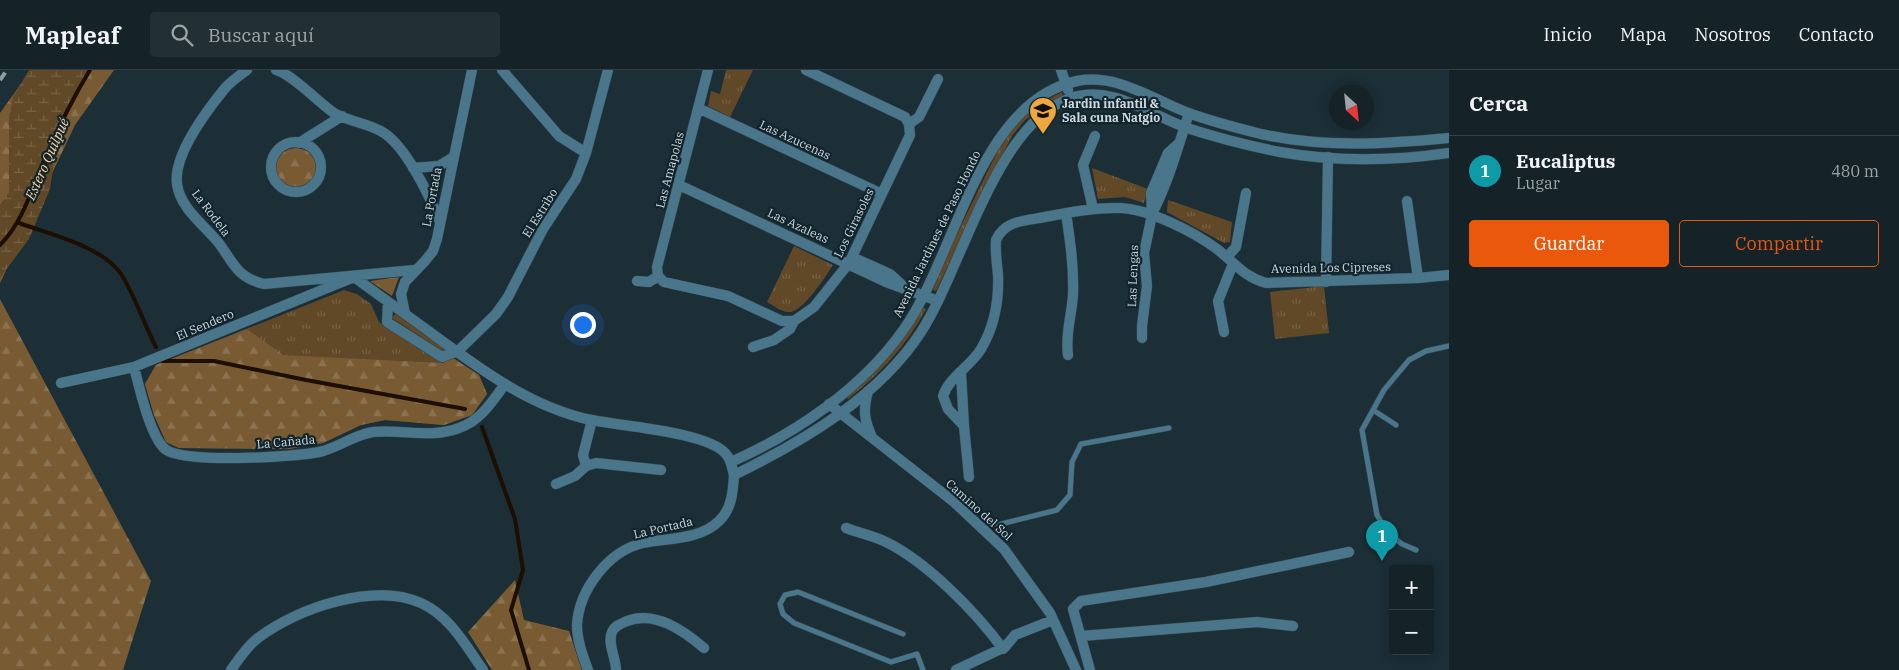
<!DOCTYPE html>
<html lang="es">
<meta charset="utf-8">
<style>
body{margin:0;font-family:"IBM Plex Serif",serif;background:#222f34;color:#f1f3f6}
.controls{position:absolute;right:15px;bottom:15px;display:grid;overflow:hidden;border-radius:5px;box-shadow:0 2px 12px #0003}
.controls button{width:45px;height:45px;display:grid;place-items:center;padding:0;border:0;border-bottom:1px solid #343f45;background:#152228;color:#f1f3f6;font:25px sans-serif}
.compass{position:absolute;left:1329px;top:15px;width:45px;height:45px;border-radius:50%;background:#152228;box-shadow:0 2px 12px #0003;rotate:153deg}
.you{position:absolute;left:582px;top:254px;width:18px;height:18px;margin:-12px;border:4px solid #fff;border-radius:50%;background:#1a73e8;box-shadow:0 0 0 8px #1a73e833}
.badge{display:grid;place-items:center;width:32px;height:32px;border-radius:50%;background:#ea580c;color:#fff;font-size:16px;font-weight:700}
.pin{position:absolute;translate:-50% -41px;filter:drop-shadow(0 1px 2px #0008)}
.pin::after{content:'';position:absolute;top:26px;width:18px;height:15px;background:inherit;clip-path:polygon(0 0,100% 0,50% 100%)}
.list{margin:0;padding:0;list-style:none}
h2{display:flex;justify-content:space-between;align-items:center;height:65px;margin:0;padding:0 20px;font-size:21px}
h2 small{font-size:16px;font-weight:400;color:#9da4a8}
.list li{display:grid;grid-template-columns:32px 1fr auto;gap:15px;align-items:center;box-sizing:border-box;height:70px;padding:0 20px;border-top:1px solid #343f45}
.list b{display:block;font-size:19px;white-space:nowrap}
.list p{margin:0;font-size:16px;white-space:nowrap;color:#9da4a8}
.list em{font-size:16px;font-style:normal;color:#9da4a8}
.actions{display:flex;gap:10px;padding:15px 20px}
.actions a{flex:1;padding:11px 0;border:1px solid #ea580c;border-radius:5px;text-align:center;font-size:18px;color:#ea580c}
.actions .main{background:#ea580c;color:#fff}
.icon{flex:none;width:28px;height:28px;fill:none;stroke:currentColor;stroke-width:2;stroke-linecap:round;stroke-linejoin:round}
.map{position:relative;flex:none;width:1449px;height:600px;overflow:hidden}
header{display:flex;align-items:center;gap:30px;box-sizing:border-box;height:70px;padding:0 25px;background:#152228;border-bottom:1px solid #343f45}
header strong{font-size:24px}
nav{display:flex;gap:28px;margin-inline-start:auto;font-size:18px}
.search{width:350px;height:45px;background:#222f34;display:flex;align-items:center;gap:12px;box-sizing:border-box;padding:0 18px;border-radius:5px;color:#9da4a8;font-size:19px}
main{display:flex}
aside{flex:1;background:#152228}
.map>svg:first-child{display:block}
.grass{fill:url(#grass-tufts)}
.forest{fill:url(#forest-firs)}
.wetland{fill:url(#wetland-marsh)}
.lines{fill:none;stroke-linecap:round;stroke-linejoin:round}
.stream{stroke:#1c0e00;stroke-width:4}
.service-casing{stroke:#384951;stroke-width:6}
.minor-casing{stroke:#384951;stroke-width:11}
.tertiary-casing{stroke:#384951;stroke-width:11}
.service{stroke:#49768a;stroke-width:5}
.minor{stroke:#49768a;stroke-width:10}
.tertiary{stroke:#49768a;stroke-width:10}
.rail{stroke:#8f9da3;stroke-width:4;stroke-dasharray:9 9;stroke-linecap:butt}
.labels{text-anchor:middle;stroke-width:4.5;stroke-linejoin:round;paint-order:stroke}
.poi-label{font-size:12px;font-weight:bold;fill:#cdd9de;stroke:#12252c;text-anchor:start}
.street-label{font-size:12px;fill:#cdd9de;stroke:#12252c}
.water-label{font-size:14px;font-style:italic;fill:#fbd4a1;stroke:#12252c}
</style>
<header>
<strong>Mapleaf</strong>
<div class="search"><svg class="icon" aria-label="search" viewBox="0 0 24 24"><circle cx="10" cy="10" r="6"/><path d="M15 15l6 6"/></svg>Buscar aquí</div>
<nav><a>Inicio</a><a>Mapa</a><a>Nosotros</a><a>Contacto</a></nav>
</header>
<main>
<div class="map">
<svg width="1449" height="600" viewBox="0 0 1449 600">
<defs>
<pattern id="grass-tufts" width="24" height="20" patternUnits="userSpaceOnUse" patternTransform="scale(1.25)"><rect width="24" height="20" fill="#614826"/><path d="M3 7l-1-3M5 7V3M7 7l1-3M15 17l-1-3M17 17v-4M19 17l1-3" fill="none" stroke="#766245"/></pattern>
<pattern id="forest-firs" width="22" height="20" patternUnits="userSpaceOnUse" patternTransform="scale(1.25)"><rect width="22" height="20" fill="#795b33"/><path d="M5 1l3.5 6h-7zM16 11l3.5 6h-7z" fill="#8b7250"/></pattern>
<pattern id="wetland-marsh" width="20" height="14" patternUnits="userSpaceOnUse" patternTransform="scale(1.25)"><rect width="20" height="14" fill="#614826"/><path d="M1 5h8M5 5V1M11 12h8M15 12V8" fill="none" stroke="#766245"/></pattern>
</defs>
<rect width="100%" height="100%" fill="#1c2e36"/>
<path class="grass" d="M726,0H753L730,47L708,36L711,21L720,24Z
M1062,22L1063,26L1052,31L1025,50L1012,66L979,129L940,213L936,221L933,220L953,172L999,78L1020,50L1031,38Z
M1092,98L1148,119L1144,133L1125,127L1098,129Z
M1168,130L1232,152L1230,172L1224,173L1167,142Z
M794,176L833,195C826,206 802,244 788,242C781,242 773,235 767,232Z
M1324,216L1329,263L1275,269L1270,222Z
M344,220L357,224L371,234L379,252L442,293L453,288L479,305L487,324L472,345L444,355L385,350L361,355L323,373L289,379L179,378L166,372L154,345L145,314L156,295Z
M923,238L926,239C907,275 880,304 848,329L846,326C878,301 903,273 923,238Z
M395,244L447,279L444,282L392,248Z"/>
<path class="forest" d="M31,0H114L75,55L0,213V43Z
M276 98a20 20 0 1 1 40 0a20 20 0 1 1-40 0Z
M399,207L392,226L370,211Z
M0,229L151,511L123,600H0Z
M247,259L283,285L442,293L453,288L479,305L487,324L472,345L444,355L385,350L361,355L323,373L289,379L179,378L166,372L154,345L145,314L156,295Z
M515,510L524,550L569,561L582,600H492L468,562Z"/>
<path class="wetland" d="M29,0H89L58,65L50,119L29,169L0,208V135L9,122V48L13,27Z"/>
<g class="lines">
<path class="stream" d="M19,153C49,164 102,176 121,204C135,226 144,254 156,277
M0,175C24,151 32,117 46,86C59,56 73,28 90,0
M163,291H214L306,310L465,339
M482,357L515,449L523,500L511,540L529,600"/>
<defs>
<path id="service" d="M1373,340L1396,355
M985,458L1057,440L1070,425L1072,392L1081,374L1169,358
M1416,480L1402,474L1388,463L1377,445L1362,360L1384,320L1409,290L1426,281L1449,276
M903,564L798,522L785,525L780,534L783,544L794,553L891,592L917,584L923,600"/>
<path id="minor" d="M247,0C240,5 232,11 226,17C208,39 173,85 177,114C180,138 204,155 218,172C234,193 236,207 264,214L414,200
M276,0C292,4 319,33 334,43C349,52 369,53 384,63C407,78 430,127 440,152
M502,0L559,66L586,83
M708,0L657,197L658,206L664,212L728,226L782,251H794
M698,38L882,124
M909,54L919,47L938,9
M271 97a25 25 0 1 1 50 0a25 25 0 1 1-50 0Z
M299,73L342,46
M413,98L439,96L452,88
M679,115L886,212L938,231
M1407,131L1418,208
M1093,139L1083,95L1095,66
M1153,142C1169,110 1178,77 1189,43
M1066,143C1070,170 1074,197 1073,224C1072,245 1065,263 1068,285
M852,187L890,204L902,215
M1227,187L1236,177L1246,123
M637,211L649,212L658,206
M1326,212L1328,87
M388,232L387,252L442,287L458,281L496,244L508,227L543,159L576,109L586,83L608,0
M1224,262L1218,231L1233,194
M1142,268V256L1147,216L1144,183L1152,145L1151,123L1168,83L1178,74
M753,277L774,270L790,259L794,251L814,237L849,193L910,65L909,54L905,47L806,0
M134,297C139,316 150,366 165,379C182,394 295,387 319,382C338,378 353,365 373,362C402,359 430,369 459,358C480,351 492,332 505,314
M961,303L964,356
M61,313L134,297L354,207L405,244
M868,321C863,340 864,350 872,367
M829,334L954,432L1004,479L1050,543L1076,600
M586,396L583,385L592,350
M969,407L964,356L948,339L943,326C949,307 971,296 981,279C994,257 999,230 998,205C997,193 995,182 996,170C1005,150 1025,151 1045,147C1069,142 1095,137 1120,138C1149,139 1194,162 1217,179C1235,193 1244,207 1266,213L1418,208L1449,205
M556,414L575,406L586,396L596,393L661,400
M846,458C859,463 874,466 886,472C927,492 976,542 1003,579
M1081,566L1257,552L1293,556
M231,600C239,589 247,576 258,568C297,538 374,512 421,533C450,546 466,576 483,600
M588,600C583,586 577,571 577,555C579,520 608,481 643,473C667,468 700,470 719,451C732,439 733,421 734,405
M616,600C616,588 607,573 612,562C615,555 621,554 627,551C655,540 684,561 704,578
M956,600L1005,577L1015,565L1053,550
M1090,600L1073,539L1081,531L1206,512L1349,482"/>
<path id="tertiary" d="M472,0L437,169L433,181L425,191L405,212L401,224L405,244C463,285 520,335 591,350C621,356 708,362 726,384C731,389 732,398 734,405C802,372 879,327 921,262C962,199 996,52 1071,28C1112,14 1150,45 1187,58C1218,68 1249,76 1280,82C1336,92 1393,91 1449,83
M1061,0L1068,20
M731,392C796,363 862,319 904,259C956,186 978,32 1077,11C1118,3 1155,31 1191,44C1214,52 1237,58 1261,64C1323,78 1387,74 1449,68"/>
</defs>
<use href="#service" class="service-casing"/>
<use href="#minor" class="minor-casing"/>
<use href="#tertiary" class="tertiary-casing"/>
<use href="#service" class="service"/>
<use href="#minor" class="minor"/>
<use href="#tertiary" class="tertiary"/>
<path class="rail" d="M0,10L7,0"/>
</g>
<defs>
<symbol id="school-pin" viewBox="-11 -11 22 30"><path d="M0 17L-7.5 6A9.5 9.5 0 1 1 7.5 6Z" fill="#eea83c" stroke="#12252c"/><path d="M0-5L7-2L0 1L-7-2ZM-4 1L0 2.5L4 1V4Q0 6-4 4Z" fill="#111"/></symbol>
</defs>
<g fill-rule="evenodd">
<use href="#school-pin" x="1027" y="25" width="32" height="43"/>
</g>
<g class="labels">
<g class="poi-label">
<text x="1062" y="38">Jardin infantil &amp;<tspan x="1062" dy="14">Sala cuna Natgio</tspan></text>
</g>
<g class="street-label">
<text transform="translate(795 70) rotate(25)" y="4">Las Azucenas</text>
<text transform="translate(670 100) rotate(-75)" y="4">Las Amapolas</text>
<text transform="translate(432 127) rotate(-79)" y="4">La Portada</text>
<text transform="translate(211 143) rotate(53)" y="4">La Rodela</text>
<text transform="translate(540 143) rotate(-58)" y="4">El Estribo</text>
<text transform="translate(854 153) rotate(-64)" y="4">Los Girasoles</text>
<text transform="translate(798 156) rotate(25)" y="4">Las Azaleas</text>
<text transform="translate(937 164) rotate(-64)" y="4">Avenida Jardines de Paso Hondo</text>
<text transform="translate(1331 198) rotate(-1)" y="4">Avenida Los Cipreses</text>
<text transform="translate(1133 206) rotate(-88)" y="4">Las Lengas</text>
<text transform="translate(205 255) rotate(-23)" y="4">El Sendero</text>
<text transform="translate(286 372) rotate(-5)" y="4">La Cañada</text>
<text transform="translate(979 440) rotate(42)" y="4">Camino del Sol</text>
<text transform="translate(663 458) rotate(-13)" y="4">La Portada</text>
</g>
<g class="water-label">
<text transform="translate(47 89) rotate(-66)" y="5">Estero Quilpué</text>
</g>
</g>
</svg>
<div class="controls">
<button>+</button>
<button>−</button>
</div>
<svg class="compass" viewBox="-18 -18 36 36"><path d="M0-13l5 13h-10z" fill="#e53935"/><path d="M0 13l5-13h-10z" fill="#9da4a8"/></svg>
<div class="you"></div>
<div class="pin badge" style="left:1382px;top:491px;background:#0f9aa8">1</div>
</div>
<aside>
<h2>Cerca<small></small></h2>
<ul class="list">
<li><span class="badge" style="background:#0f9aa8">1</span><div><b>Eucaliptus</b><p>Lugar</p></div><em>480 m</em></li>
</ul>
<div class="actions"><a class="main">Guardar</a><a>Compartir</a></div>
</aside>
</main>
